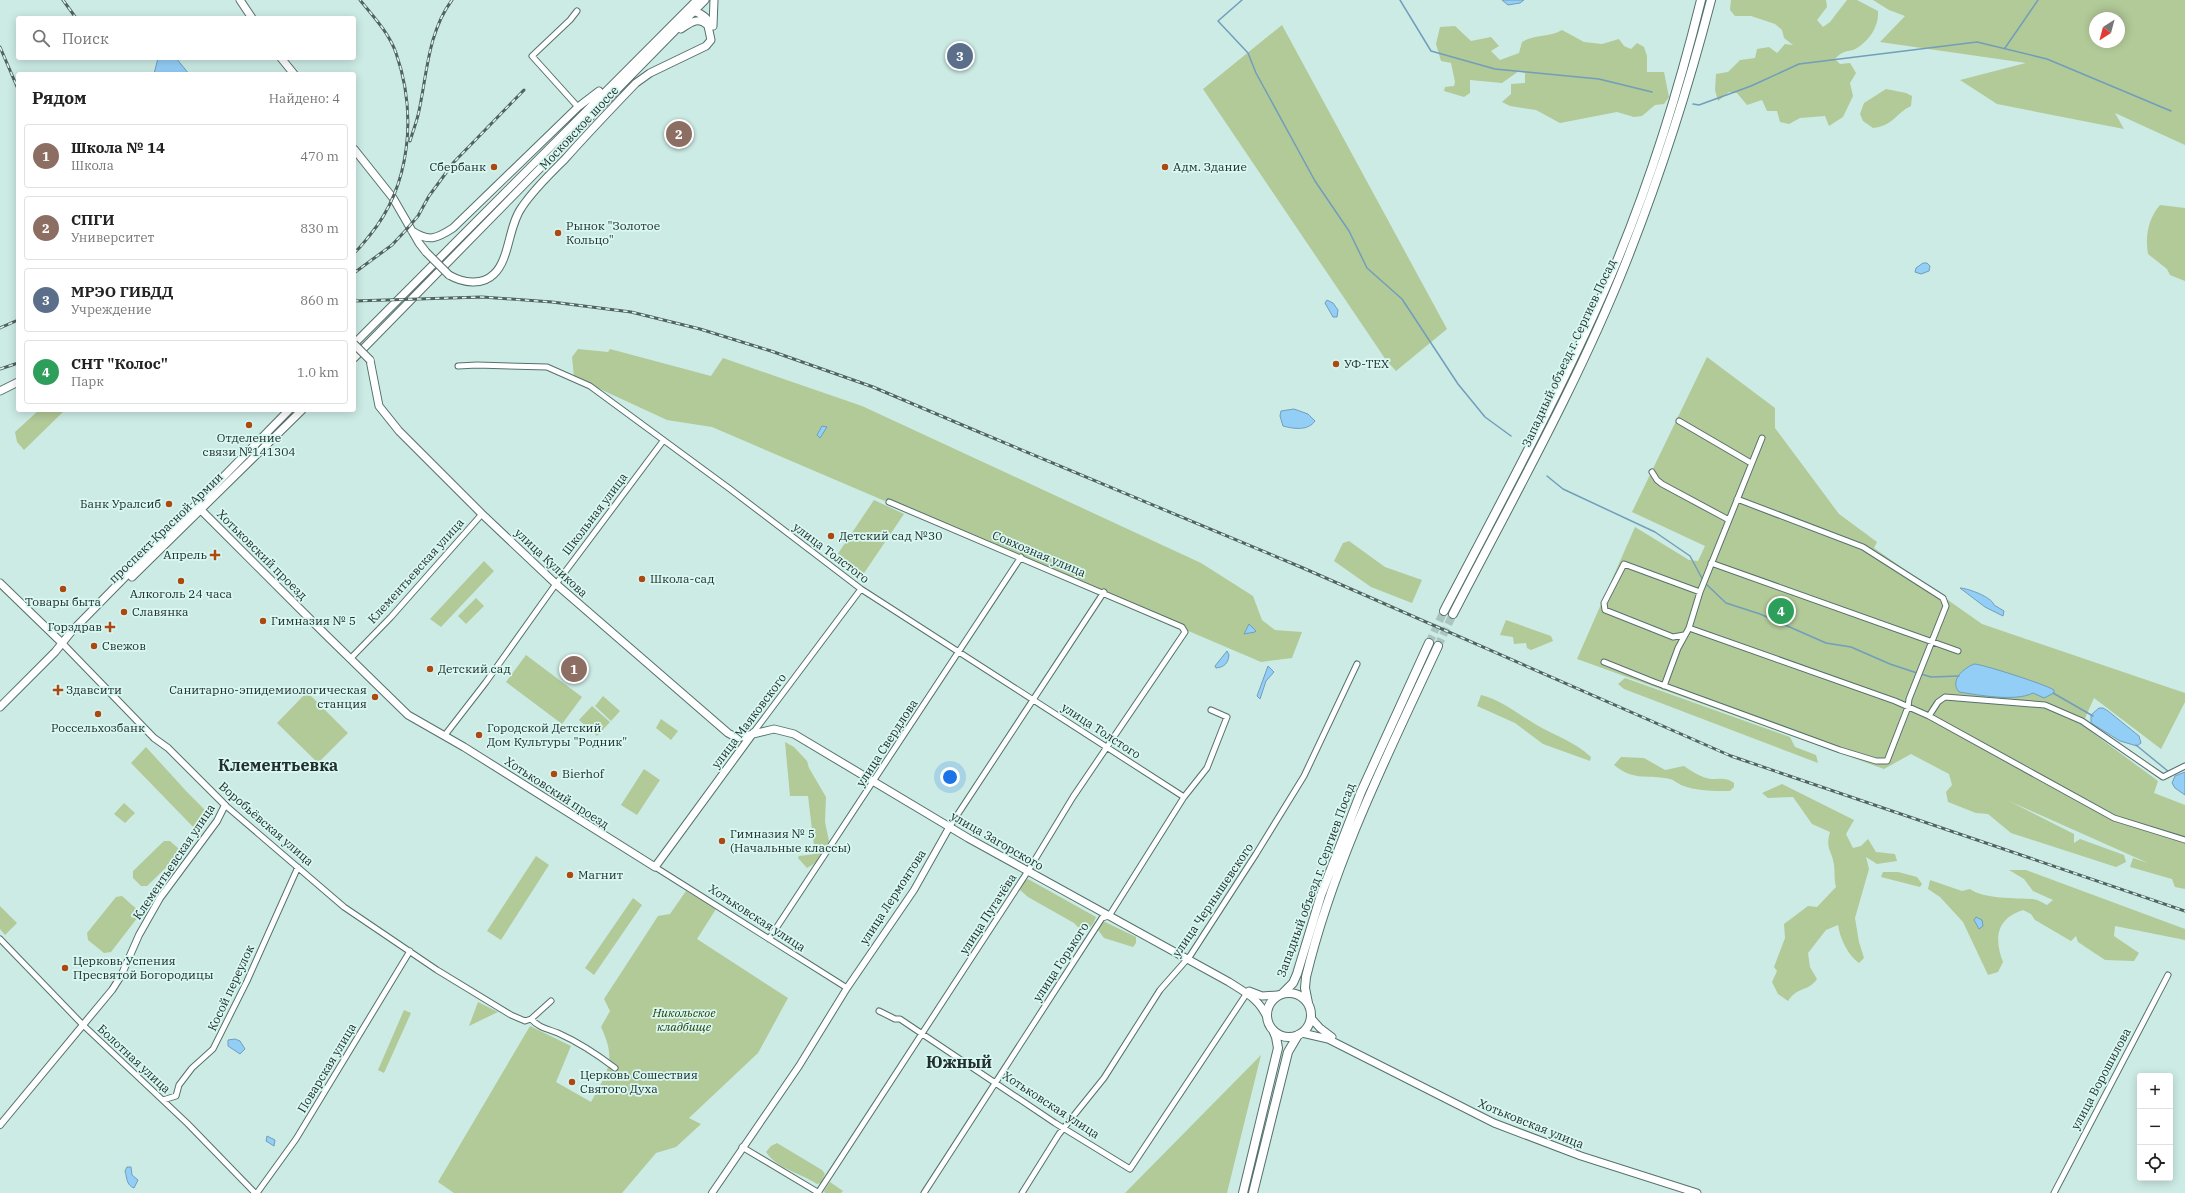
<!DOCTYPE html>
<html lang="ru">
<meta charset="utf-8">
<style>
body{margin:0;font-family:"IBM Plex Serif",serif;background:#f2f2f2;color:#222}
.controls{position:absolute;right:12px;bottom:12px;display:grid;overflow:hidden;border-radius:4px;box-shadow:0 2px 10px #0003}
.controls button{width:36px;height:36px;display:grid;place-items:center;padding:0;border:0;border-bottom:1px solid #e0e0e0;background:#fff;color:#222;font:20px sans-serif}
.compass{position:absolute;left:2089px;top:12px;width:36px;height:36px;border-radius:50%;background:#fff;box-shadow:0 2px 10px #0003;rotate:216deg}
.you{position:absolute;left:950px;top:777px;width:14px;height:14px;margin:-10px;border:3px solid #fff;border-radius:50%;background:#1a73e8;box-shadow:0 0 0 6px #1a73e833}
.badge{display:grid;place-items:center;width:26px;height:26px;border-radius:50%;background:#ac4910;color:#fff;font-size:13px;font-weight:700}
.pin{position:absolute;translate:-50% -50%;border:2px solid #fff;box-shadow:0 1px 4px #0006}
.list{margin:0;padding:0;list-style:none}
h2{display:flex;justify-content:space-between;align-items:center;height:52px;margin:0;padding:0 16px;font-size:17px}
h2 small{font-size:13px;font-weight:400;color:#767676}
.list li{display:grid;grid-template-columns:26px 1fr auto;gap:12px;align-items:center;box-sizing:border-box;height:64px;margin:0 8px 8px;padding:0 8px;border:1px solid #e0e0e0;border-radius:4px}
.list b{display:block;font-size:15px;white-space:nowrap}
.list p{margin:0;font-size:13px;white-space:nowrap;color:#767676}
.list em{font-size:13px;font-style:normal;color:#767676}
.icon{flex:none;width:22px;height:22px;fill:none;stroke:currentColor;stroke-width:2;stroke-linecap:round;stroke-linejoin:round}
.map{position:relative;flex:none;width:2185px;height:1193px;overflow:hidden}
.search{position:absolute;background:#fff;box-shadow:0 2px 10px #0003;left:16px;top:16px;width:340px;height:44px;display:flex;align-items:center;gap:10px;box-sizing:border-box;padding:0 14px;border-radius:4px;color:#767676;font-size:15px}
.panel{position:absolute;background:#fff;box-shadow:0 2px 10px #0003;left:16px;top:72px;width:340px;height:340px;border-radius:4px}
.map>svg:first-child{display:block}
.green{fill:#b2c998;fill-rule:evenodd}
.water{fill:#93cef7;stroke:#719eba}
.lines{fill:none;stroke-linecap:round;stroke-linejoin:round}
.stream{stroke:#719eba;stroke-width:1.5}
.primary-tunnel{stroke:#aac5c0;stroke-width:8;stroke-dasharray:8 4;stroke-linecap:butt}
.minor-casing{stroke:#56716d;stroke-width:7}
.tertiary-casing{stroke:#56716d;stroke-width:8}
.secondary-casing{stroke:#56716d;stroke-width:9}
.primary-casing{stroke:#56716d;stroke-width:10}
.minor{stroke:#fff;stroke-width:5}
.tertiary{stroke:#fff;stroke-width:6}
.secondary{stroke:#fff;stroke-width:7}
.primary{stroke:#fff;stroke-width:8}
.rail-casing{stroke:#51625f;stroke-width:3}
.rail{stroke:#d9f8f2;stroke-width:1.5;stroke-dasharray:4.5;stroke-linecap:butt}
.secondary-bridge-casing{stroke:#56716d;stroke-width:9;stroke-linecap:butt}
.secondary-bridge{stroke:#fff;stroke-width:7}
.poi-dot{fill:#ac4910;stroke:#d9f8f2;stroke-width:1.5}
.labels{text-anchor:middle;stroke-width:3.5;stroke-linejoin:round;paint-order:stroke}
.street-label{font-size:12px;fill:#232f2d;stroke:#d9f8f2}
.poi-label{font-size:12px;fill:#232f2d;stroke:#d9f8f2;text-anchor:start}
.park-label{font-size:12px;font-style:italic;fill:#293d06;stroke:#d9f8f2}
.district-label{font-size:16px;font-weight:bold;fill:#232f2d;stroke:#d9f8f2}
</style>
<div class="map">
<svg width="2185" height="1193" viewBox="0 0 2185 1193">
<rect width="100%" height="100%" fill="#ccebe5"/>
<path class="green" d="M1731,0H1826L1827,7L1817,20L1823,27L1830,22L1847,0H1857L1878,11C1879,25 1871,38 1860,46C1850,54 1846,47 1835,59L1840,64L1850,63L1856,73L1850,83L1853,96L1843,117L1829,126L1825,116L1800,118L1789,124L1780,122L1777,111H1767L1762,100L1747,105L1737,93L1729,92L1718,101L1715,90L1716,74L1728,72L1740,60L1755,58L1757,49L1769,47L1777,53L1785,44L1793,45L1784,38L1782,30L1775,24L1751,16H1735L1730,10Z
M1873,0H2185V145L2115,113L2124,129L1997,104L1960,80L2026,63L1880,42L1905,16L1889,10ZM2095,18H2119V42H2095Z
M1282,25L1447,329L1396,371L1386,360L1203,89Z
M1455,26L1471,41L1491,37L1499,46L1491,51L1500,60L1519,53L1522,42C1535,34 1548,38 1562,30L1584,42L1602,44L1619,39L1624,46L1631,49L1637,43L1644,47L1647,56V72H1664L1669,97L1664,104L1655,105L1642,116L1634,117L1617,112L1560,123L1536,110L1510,106L1502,102L1511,94V84L1525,83V73L1519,71L1502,83L1470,80V93L1464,97L1444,91L1445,87L1454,86L1455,82L1451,63L1441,61L1436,44L1440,27Z
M1886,89L1906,93L1912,96L1911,106C1896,113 1893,126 1873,128L1863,121L1860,114L1864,103Z
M2160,205L2185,208V281L2170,275L2167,269L2148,254C2145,236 2148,219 2160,205Z
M578,349L608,352L610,349L711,376L723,358L862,406L1201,563L1253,596L1262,620L1275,630L1302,632L1292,658L1261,662L712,427L667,420L574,377L572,357Z
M1707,357L1775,408V428L1839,514L1877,542L1874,548L1982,624L2185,693V702L2161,749L2094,698L2082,725L2158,781L2154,793L2185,805V889L2175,887L2172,879L2130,867L2133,858L2148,863L2009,801L2074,834V843L2080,839L2124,855L2126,862L2116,867L2011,833L1988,814L1976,813L1948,802L1946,792L1952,785L1949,774L1911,754L1884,769L1577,659L1635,527L1689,560L1698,561L1705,546L1632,512Z
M39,410H65L24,450L17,442L15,432Z
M874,500L904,514L860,579L835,558Z
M1349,541L1385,567L1422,580L1412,603L1371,587L1334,561L1343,543Z
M484,561L494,571L441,627L430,619Z
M476,598L484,606L466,624L458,616Z
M1506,620L1551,636L1553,641L1531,650L1527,648L1526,643L1514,644L1513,637L1500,635Z
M526,655L582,697L562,724L506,682Z
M1625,678L1790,737L1795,747L1816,755L1818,763L1624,689L1618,684Z
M307,692L348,733L318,763L277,723Z
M1481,695C1501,700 1518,714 1535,724C1555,736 1574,741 1591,757L1590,761L1543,744L1515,723L1477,706Z
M603,696L620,711L611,721L595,706Z
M592,706L610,722L597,736L579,720Z
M661,719L678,731L671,740L656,728Z
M785,742L794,747L807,761L809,768L826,797L825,822L829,841L817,862L807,868L798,858L799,856L815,854L808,796H790Z
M146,747L187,792L211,816L197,831L131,763Z
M1621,757L1644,758L1665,770L1684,766C1691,771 1702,778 1711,779C1720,779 1726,777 1734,783V787L1730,791C1714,791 1695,791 1681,785C1677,783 1674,780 1670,779C1648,774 1635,782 1614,765Z
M644,769L660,780L637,815L621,805Z
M1782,784L1854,820L1846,834L1853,848L1861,846L1868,839L1876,852L1895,854L1897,861L1877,864L1866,857L1869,869L1855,918L1859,942L1864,958L1859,963C1848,955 1840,939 1838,925L1826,930L1808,953L1810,967L1817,979C1807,993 1799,985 1788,1001L1778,994L1772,982L1777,971L1774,967L1785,938L1784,924L1808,906L1817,907L1836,887C1834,879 1835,873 1834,865C1832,849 1825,850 1830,832L1812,824L1793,797L1768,798L1762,793Z
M124,803L135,813L125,823L114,814Z
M164,841H170L179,849L178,856L147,886H141L133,878V871Z
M536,856L549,865L501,940L487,931Z
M2009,870H2026L2185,929V940L2115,926L2114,936L2139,953L2134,961L2105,960L2078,942L2076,936L2071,941L2035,920L2031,914L2023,910C1996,919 1994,938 2003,962L1998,972L1988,975L1963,922L1940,897L1928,889L1930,880L1962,891L1970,889C1983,899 2016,898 2032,899C2037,899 2043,903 2047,905L2053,900L2033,891L2024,879Z
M1883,872H1898L1917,877L1922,884L1920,887L1881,877Z
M1028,879L1096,917L1093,924L1086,931L1080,929L1074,923L1028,897L1020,890L1025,881Z
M686,891L716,909L697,939L788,998L758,1053L689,1118L701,1124L676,1147L656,1153L622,1193H454L438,1182L530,1026L571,1046L556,1082L591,1102C608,1071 617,1061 601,1027L610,1011L604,999L658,916L670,914Z
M122,896L141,913L111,952L104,953L88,940L87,933L116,897Z
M633,898L642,905L594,975L585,968Z
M0,906L17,923L5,935L0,929Z
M1103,921L1136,937V943L1133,947L1104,938L1098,930Z
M478,1002L498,1012L469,1026Z
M404,1010L411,1013L384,1073L378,1070Z
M1261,1055L1227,1193H1125Z
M777,1143L822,1170L825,1174L821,1183L817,1184C801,1173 777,1169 766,1152L771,1146Z
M830,1182L843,1191L841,1193H825L824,1191Z"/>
<path class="water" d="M1502,0H1524L1520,3L1508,5Z
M158,58H176L189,74H154Z
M1923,263H1927L1930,266L1929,271L1921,274L1915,272L1916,268Z
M1327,300L1333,303L1338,310L1337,317H1333L1325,303Z
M1294,409L1308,414L1315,421C1308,431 1294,429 1283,426L1280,416L1281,411Z
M822,426L827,427L820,438L817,435Z
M1960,588C1967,588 1992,597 1994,605L2004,611L2003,616L1985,607Z
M1249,624L1256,631L1255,632L1244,634Z
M1227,651L1229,655C1228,664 1224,667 1216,668L1215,666Z
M1974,664C1982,664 2047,685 2054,690V693L2044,698L2033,693C2016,702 1978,695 1959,692C1949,680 1964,668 1974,664Z
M1268,666L1274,672L1266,681L1260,699L1257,696Z
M2099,708H2103L2108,711L2139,736L2141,743L2137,746L2120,741L2091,723V715Z
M2185,772V795L2175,788L2172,783L2175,776Z
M1976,917L1982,920L1983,926L1979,929L1974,920Z
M235,1039L240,1041L245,1049L240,1054L228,1046V1040Z
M267,1136L275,1140L274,1146L266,1141Z
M127,1167H131L132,1175L138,1180L134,1188C126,1185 127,1177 125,1171Z"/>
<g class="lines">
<path class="stream" d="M1242,0L1218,21L1248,53L1256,73L1315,181L1349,231L1367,268L1402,299L1458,384L1485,417L1511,436
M1400,0L1431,51L1495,69L1599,79L1652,92
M2005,48L2038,0
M1693,104L1699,105L1751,86L1799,64L1977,42L2047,59L2171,111
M1547,476L1563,489L1655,532L1690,556L1704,582L1726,603L1760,614L1826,643L1851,647L1890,664L1917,673
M1921,674L1931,677L1959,676
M2053,693L2093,716
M2136,745L2169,772"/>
<path class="primary-tunnel" d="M1429,643L1444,611
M1438,646L1453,614"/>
<defs>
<path id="minor" d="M577,11L570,20L532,56L578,107
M458,366L477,365L547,367L590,386L730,489L861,589L1184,797
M1679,421L1751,463
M1652,472L1657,480L1662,484L1729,520
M1711,563L1958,651
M1689,628L1895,701L1929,716L2114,818L2185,840
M1684,635L1673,637L1605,610L1604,603L1624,564L1700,592
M350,659L391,617L482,514
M1604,662L1654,682L1840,750L1876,761H1887L1908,707L1909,699L1946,606L1943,598L1863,547L1737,499
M1664,686L1678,648L1689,628L1700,592L1762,438
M1929,716L1938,702L1945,697L2045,705L2082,721L2163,777L2185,766
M753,733L861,589
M445,735L486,682L553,588L663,441
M225,805L344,907L437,970L511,1015L525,1021L531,1019L551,1001
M950,826L1104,592
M655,867L847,988
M0,939L82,1024L188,1124L255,1193
M769,939L1021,557
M879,1011L895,1019H900L1055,1123L1130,1169L1247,993
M531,1019C539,1028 548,1029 558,1033C578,1042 598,1055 615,1068
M163,1100L176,1096L179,1085L192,1068L213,1049L247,981L298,867
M742,1147L819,1193
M257,1193L296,1139L410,951
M818,1193L1028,871L1073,797L1185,632L1182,627L889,502
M924,1193L1102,918L1109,916L1184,797L1207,768L1227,717L1211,710
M1022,1193L1059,1134L1104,1078L1160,990L1190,956L1256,854L1304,776L1357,664
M2054,1193L2168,975"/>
<path id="tertiary" d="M0,1125L112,990L121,976L139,935L160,898L217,821L225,805L168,748L154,738L62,643
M712,1193L799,1066L847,988L914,890L950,826"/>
<path id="secondary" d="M240,0L252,18
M690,11C700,12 707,16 711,26
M713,26L714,0
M281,58L294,74
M354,149L393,198L419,243L426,252
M412,231C429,242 436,239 453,228L578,107L599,91
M449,275C463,283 482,286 494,274C510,259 508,226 522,207C534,189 550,174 565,159C588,133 612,108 636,83L650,73L706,46L711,40L708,26C699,16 691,22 681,29
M354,344L697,0
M354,358L705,0
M370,360L379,406L399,431L482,514L556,584L728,733L737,738L774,729L794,734L968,838L1229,982C1246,993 1258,998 1267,1017
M0,391L18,382
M201,510L325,634L408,715L464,747L655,867L753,733
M132,577L302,410
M0,583L62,643
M0,707L55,652L71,632L289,410
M1249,991L1262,996L1278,995
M1311,1018L1320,1028L1332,1037
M1302,1033L1328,1039L1494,1123L1581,1156L1697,1193"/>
<path id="primary" d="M1444,611C1504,496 1567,381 1617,261C1652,176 1679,89 1701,0
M1453,614C1513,498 1578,383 1626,262C1660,176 1688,89 1711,0
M1267 1015a22 22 0 1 1 44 0a22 22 0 1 1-44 0Z
M1283,993L1293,983L1297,974L1321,895L1361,792L1429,643
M1308,1003L1305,988L1306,977C1334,861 1388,754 1438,646
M1243,1193L1278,1048L1276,1037L1273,1030
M1253,1193L1288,1052L1298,1035"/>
</defs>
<use href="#minor" class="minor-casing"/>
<use href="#tertiary" class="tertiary-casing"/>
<use href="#secondary" class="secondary-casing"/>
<use href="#primary" class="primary-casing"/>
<use href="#minor" class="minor"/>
<use href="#tertiary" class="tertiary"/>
<use href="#secondary" class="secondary"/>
<use href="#primary" class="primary"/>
<defs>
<path id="rail" d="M63,0L76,18
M0,47L18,89
M410,141C413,131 417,121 419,111C427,74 428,32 452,0
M354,253C360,248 365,241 370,235C411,185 417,113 396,53C389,33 373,16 360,0
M354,273L392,245L406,230L418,216L429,196L454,162L524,90
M354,301L482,297L552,302L631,312L700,329L771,351L873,387L967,427L1303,568L1731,756L2185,911
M0,328L18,320
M0,369L18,363"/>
</defs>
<use href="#rail" class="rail-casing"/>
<use href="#rail" class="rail"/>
<defs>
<path id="secondary-bridge" d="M426,252L449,275
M354,344L370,360"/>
</defs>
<use href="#secondary-bridge" class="secondary-bridge-casing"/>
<use href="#secondary-bridge" class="secondary-bridge"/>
</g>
<g class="poi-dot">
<circle cx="494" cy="167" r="4"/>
<circle cx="1165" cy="167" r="4"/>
<circle cx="558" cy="233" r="4"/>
<circle cx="1336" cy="364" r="4"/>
<circle cx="249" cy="425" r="4"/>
<circle cx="169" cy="504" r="4"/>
<circle cx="831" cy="536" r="4"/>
<path d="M213 549h4v4h4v4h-4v4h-4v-4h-4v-4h4z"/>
<circle cx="642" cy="579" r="4"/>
<circle cx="181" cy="581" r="4"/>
<circle cx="63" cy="589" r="4"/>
<circle cx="124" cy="612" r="4"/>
<circle cx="263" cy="621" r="4"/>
<path d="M108 621h4v4h4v4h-4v4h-4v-4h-4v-4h4z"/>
<circle cx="94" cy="646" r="4"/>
<circle cx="430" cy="669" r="4"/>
<path d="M56 684h4v4h4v4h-4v4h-4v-4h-4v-4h4z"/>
<circle cx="375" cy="697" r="4"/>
<circle cx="98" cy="714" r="4"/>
<circle cx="479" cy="735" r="4"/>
<circle cx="554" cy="774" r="4"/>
<circle cx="722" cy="841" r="4"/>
<circle cx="570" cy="875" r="4"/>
<circle cx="65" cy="968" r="4"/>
<circle cx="572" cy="1082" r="4"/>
</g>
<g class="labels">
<g class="street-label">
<text transform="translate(579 128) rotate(-47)" y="4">Московское шоссе</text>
<text transform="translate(1569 353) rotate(-65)" y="4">Западный объезд г. Сергиев Посад</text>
<text transform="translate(595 514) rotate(-53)" y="4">Школьная улица</text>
<text transform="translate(166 528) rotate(-44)" y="4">проспект Красной Армии</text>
<text transform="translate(831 553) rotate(37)" y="4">улица Толстого</text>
<text transform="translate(1039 554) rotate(23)" y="4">Совхозная улица</text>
<text transform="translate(262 555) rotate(45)" y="4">Хотьковский проезд</text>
<text transform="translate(551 563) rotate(43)" y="4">улица Куликова</text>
<text transform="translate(416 571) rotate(-48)" y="4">Клементьевская улица</text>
<text transform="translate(749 721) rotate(-53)" y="4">улица Маяковского</text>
<text transform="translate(1101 731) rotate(33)" y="4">улица Толстого</text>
<text transform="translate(887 743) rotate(-57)" y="4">улица Свердлова</text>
<text transform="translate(557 793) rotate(33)" y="4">Хотьковский проезд</text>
<text transform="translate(266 824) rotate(41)" y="4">Воробьёвская улица</text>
<text transform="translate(997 841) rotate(30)" y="4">улица Загорского</text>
<text transform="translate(174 862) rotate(-56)" y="4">Клементьевская улица</text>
<text transform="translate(1316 880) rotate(-70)" y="4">Западный объезд г. Сергиев Посад</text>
<text transform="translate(893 897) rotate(-57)" y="4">улица Лермонтова</text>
<text transform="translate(1213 900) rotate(-56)" y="4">улица Чернышевского</text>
<text transform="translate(988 914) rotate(-57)" y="4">улица Пугачёва</text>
<text transform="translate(757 918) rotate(33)" y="4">Хотьковская улица</text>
<text transform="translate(1061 962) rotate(-57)" y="4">улица Горького</text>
<text transform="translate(231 988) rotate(-65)" y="4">Косой переулок</text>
<text transform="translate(134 1059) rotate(43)" y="4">Болотная улица</text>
<text transform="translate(327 1068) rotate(-59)" y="4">Поварская улица</text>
<text transform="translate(2101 1079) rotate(-62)" y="4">улица Ворошилова</text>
<text transform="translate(1051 1105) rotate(33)" y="4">Хотьковская улица</text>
<text transform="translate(1531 1124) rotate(22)" y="4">Хотьковская улица</text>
</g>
<g class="poi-label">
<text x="486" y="171" text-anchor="end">Сбербанк</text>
<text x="1173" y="171">Адм. Здание</text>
<text x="566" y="230">Рынок "Золотое<tspan x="566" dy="14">Кольцо"</tspan></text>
<text x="1344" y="368">УФ-ТЕХ</text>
<text x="249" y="442" text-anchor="middle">Отделение<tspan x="249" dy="14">связи №141304</tspan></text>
<text x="161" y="508" text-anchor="end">Банк Уралсиб</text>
<text x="839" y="540">Детский сад №30</text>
<text x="207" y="559" text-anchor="end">Апрель</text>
<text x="650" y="583">Школа-сад</text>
<text x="181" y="598" text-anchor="middle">Алкоголь 24 часа</text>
<text x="63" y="606" text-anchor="middle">Товары быта</text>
<text x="132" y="616">Славянка</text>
<text x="271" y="625">Гимназия № 5</text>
<text x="102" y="631" text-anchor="end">Горздрав</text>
<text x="102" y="650">Свежов</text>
<text x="438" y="673">Детский сад</text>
<text x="66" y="694">Здавсити</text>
<text x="367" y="694" text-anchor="end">Санитарно-эпидемиологическая<tspan x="367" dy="14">станция</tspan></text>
<text x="98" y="732" text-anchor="middle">Россельхозбанк</text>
<text x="487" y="732">Городской Детский<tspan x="487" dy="14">Дом Культуры "Родник"</tspan></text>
<text x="562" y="778">Bierhof</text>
<text x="730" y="838">Гимназия № 5<tspan x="730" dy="14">(Начальные классы)</tspan></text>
<text x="578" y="879">Магнит</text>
<text x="73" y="965">Церковь Успения<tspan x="73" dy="14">Пресвятой Богородицы</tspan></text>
<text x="580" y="1079">Церковь Сошествия<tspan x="580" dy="14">Святого Духа</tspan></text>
</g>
<g class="park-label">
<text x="684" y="1017">Никольское<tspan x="684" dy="14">кладбище</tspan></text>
</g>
<g class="district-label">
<text x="278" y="771">Клементьевка</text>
<text x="959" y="1068">Южный</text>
</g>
</g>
</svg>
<div class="controls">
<button>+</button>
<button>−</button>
<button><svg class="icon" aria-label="locate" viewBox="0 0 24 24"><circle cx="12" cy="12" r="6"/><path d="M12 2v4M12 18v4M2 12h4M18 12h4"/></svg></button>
</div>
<svg class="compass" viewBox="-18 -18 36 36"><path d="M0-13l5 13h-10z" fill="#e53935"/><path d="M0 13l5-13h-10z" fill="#767676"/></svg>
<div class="you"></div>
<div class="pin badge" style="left:574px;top:669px;background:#8d6e63">1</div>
<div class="pin badge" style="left:679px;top:134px;background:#8d6e63">2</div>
<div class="pin badge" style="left:960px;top:56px;background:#5c6f8a">3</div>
<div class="pin badge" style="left:1781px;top:611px;background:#2e9e5b">4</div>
<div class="search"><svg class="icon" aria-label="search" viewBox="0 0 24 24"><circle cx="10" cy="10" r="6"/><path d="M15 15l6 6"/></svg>Поиск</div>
<section class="panel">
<h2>Рядом<small>Найдено: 4</small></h2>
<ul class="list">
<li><span class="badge" style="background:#8d6e63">1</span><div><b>Школа № 14</b><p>Школа</p></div><em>470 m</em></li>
<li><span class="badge" style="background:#8d6e63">2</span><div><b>СПГИ</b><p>Университет</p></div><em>830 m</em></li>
<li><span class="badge" style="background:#5c6f8a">3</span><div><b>МРЭО ГИБДД</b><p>Учреждение</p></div><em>860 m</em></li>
<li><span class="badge" style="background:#2e9e5b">4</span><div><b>СНТ &quot;Колос&quot;</b><p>Парк</p></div><em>1.0 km</em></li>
</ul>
</section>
</div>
